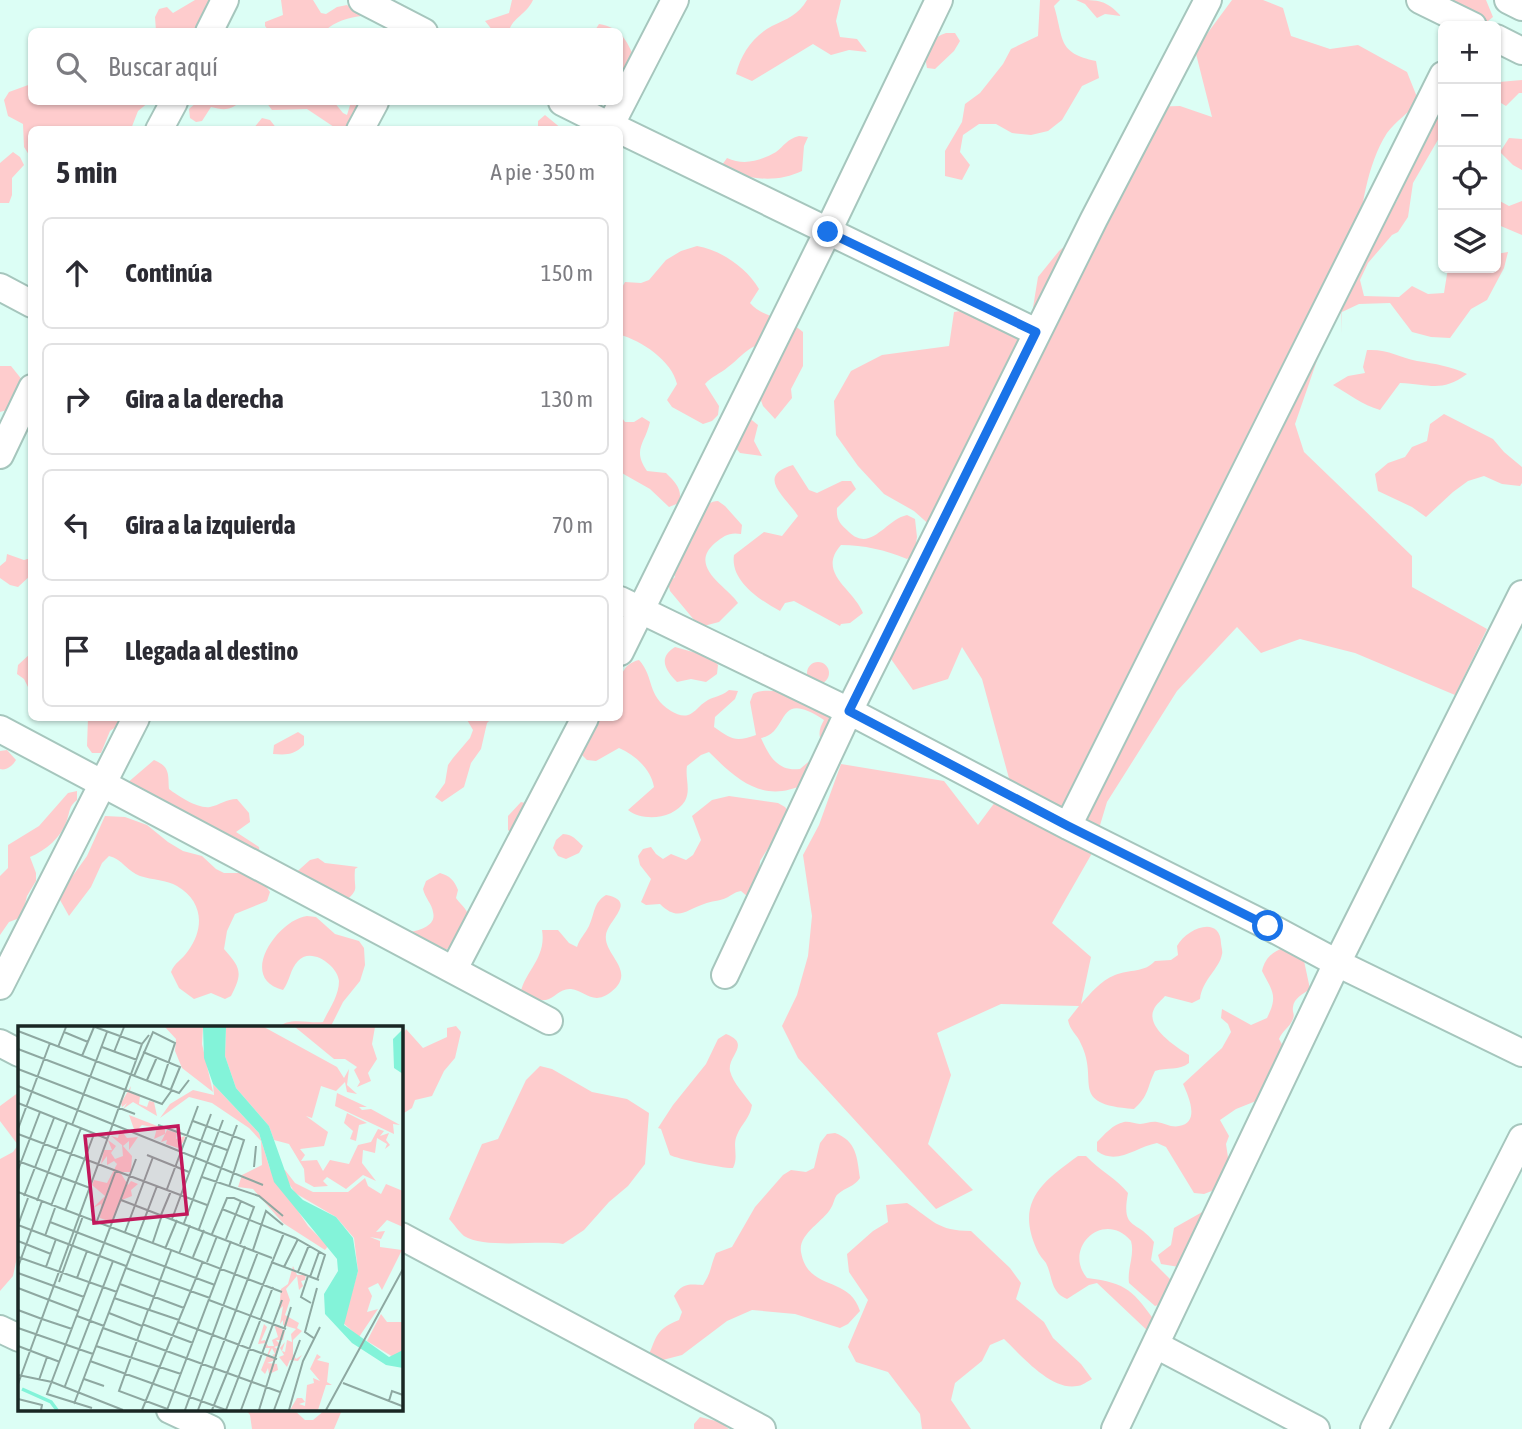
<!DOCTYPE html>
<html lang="es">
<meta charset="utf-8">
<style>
body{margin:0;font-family:"Asap Condensed",sans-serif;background:#f7f7f7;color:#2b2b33}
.controls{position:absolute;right:21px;top:21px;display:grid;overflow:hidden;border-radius:10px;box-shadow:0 2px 5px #0004}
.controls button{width:63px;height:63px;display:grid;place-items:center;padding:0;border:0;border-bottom:2px solid #e1e1e2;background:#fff;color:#2b2b33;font:35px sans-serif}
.stop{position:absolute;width:21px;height:21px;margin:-16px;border:5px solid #1a73e8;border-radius:50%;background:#fff}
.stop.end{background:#1a73e8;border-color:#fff;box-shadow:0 2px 7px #0008}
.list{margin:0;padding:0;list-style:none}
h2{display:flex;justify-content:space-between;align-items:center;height:91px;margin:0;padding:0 28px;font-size:30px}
h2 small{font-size:23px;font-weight:400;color:#7c7c81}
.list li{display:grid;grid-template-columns:46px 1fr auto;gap:21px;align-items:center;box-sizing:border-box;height:112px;margin:0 14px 14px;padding:0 14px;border:2px solid #e1e1e2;border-radius:10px}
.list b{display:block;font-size:26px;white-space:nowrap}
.list em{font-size:23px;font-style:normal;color:#7c7c81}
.icon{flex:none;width:38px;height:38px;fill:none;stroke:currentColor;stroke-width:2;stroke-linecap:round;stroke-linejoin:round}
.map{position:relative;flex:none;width:1522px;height:1429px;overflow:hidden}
.search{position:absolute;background:#fff;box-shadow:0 2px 5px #0004;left:28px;top:28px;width:595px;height:77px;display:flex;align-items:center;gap:18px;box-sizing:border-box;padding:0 24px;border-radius:10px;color:#7c7c81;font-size:26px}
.panel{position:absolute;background:#fff;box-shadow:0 2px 5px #0004;left:28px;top:126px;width:595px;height:595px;border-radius:10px}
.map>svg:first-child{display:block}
.green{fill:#fecccd}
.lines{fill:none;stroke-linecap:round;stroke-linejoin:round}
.minor-casing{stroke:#a6c6bd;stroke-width:30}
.minor{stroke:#fff;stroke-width:26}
.route{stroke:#1a73e8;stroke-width:9}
.inset-river{fill:none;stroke:#83f3d9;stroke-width:3.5}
.inset-road{fill:none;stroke:#8ea8a1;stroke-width:2}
.view{fill:#c2185b;fill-opacity:0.15;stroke:#c2185b;stroke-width:3.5}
.inset-edge{fill:none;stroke:#192623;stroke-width:3.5}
</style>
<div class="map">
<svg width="1522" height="1429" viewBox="0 0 1522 1429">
<rect width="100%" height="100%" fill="#dcfef5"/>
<path class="green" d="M195,0H217L192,31H156L155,17L159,9L167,7L173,13Z
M281,0H313L321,13L326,14L337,7L347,5L361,16C348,18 335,21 325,31H269L265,26V22L283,15Z
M512,0H533C526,15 513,17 509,31H493L485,21L509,13Z
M807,0H841L836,21L840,37L857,39L867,52L849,50L831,55L813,44L752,81L736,74C741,54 753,36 772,26C787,19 798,15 807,0Z
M1040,0H1060L1054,6C1064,39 1057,53 1096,61L1099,78L1082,86L1062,120L1048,131L1031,135L1012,133L996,124H979L963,135L960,152L970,165L962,180L945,176V151L962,122L965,104L980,93L1003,64L1011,49L1038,36Z
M1076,0C1099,0 1106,0 1121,16L1105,14L1097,18L1085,4Z
M1232,0H1263L1283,8L1291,36L1330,49L1358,45L1407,72L1419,102C1409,112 1395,122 1387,133C1366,166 1362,209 1356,246L1387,215L1397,201L1402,185L1443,97V131L1413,183L1408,217L1398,232L1392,235L1368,263L1360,280L1364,296L1399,297L1412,286L1428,294L1444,293L1448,268H1496V254L1508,252L1504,268L1487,300L1471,309L1450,338L1431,337L1412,332L1390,303L1359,304L1342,312V334L1341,291L1295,424L1304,452L1412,556V587L1487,629L1455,695L1355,653L1300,639L1261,653L1237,627L1177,691L1107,802L1091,855L1052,923L1091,957L1081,1004C1091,993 1100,981 1115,975C1130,969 1144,973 1155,961L1171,960L1178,955L1177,946C1187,928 1220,915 1221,943C1221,945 1223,953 1222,954C1220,968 1202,980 1200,999L1192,1003L1165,996C1162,1000 1156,1004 1154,1009C1145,1027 1176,1047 1189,1055V1063C1179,1071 1167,1067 1155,1071C1147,1087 1149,1096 1134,1109C1067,1104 1100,1082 1081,1044C1077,1034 1070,1031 1068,1020L1079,1006L1001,1004L937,1033L951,1075L928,1144L973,1190L936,1209L798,1058L782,1026L797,995L808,956L812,916L803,855L819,825L841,764L944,781L978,825L1010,782L982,679L962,647L948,679L913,690L891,659L889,624L942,536L914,511L884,494L858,466L836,435L834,401L851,371L882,355L949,346L954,312L987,307L1031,320L1038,277L1059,251L1113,205L1144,107L1180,106L1212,117L1195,50Z
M1432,0H1486L1493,17L1483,25Z
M599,24C621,28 626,39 635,59L620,89V32H594Z
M946,33H955L960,41L954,51L935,69L927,68C923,52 930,38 946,33Z
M1522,80V93H1519L1506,106L1496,100V86L1499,82Z
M31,84L32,102H149L138,111L131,129L32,130L31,158L24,147L23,124L8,116L4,100L9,92Z
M197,102H240C230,111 223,110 211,107L202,121L196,122L190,118L189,109Z
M266,102H334L343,113L347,115L351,102H376L360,130L337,129L307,109L272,110Z
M545,115L562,129H538V121Z
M262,118L270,120L277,129H253Z
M799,136L808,137L804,146L802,171C777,183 745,181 722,165L727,158C744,166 760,161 776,152C784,146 787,139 799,136Z
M1509,138L1522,139V170L1513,165L1500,152Z
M13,152L20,157L24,165L12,178V195L9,203H0V163Z
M1496,199L1509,206L1522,201V235L1496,224Z
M697,246C721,250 747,268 759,289L750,303C764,319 787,317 803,332V366L791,389L792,398L775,419L763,406L754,381L763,349L755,346C744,351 738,360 728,367C720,374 712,376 705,384L719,406L718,415L712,421L703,424L672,407L667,400L677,384C672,361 641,340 620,335V291L625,282L641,283L649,280L666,260L681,251Z
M1367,350C1389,349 1398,357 1417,361C1436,364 1450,366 1467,374C1441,393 1430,384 1400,383L1380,410C1362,405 1349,394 1333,385L1348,376L1365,373L1363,367Z
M0,366H11L23,381L7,410L0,412Z
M1444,414L1493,439L1504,452L1522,467V483L1520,486L1502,484L1484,476L1468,481L1453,492L1426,517L1412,507L1378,491L1375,474L1388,463L1405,457L1412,447L1427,441L1430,424Z
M620,415L625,422H634L642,417L650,422C645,444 632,449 647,471L666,473C675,482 683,489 679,503L669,507L650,489L620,472Z
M748,417L758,425L754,441L762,456L740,453L734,446Z
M793,465L809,490L817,493L842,481H851L856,489L837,508C836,520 840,524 849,532C871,553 885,520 907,515L915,519L917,537L914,555L907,559C885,550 864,545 841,545C816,573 854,589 863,613L850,623L841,624L840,626L794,601L785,603L780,611C760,600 730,581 734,555L764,532L782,536L798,516C787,498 754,476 793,465Z
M718,501L725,506L742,525L741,534C729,532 724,536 715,543C687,567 728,587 738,603L719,622L700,627L670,591L668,583L675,577L672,569L680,544L692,541C694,525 699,502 718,501Z
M7,554L24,560L31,558V575L18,587L10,585L0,578V566L6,561Z
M675,647L700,654L702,652L713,659L718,665L717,674L706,682L691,679L677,682C666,671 657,658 675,647Z
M31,653V693L24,679L17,674L18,665Z
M639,660C655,678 646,695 671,711C678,715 685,718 692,713C697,710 700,705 705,702C713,696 721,697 729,690L738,691L735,699L715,717L714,727C732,740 736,742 756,735L750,702L753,694C773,683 815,702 837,708L822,744C818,734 819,729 824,720C775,687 790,733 761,738C769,756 778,772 800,769L813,758L805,784C763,804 737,780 709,752L701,755L687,766C685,778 691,790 685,801C674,819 643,822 628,810L654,787C651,769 635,755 619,748L596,761L587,760L581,754L584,745L582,718H620C620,696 613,666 639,660Z
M807 673a11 11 0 1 1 22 0a11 11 0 1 1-22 0Z
M88,718H124V721L110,731L101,753H92L87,746Z
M466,718H492L487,723L481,749L471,763L464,787L442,802L435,797L445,783L448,765L453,758L470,738L473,730Z
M298,732L304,736V745C294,755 287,755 273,754L274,745Z
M7,750L16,760C13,765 7,771 0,769V751Z
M154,760C170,767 168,773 169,789C178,796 198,809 210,807C220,805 226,799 237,799L249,813L250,822L236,832L259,847L260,856L126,784Z
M77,791V800C69,806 70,811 67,820C61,838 46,850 30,857L36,873V881L27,896L23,912L17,919L9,922L0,935V876L8,868V845L39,826L68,793Z
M729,796L778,803L785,807L790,814L760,861L759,875L748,897L741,891C735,892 732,895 726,898C720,901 711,901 704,904C686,910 678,922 660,904L646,905L641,902L651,879L640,865L638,856L643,849L651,847L656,854L663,859L671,854L686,860L693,855L701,840L692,816L712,800Z
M521,802L525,803L530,810L514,835L508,830V816Z
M105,816L125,817L147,825L168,842L183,851L202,856L216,869L224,873H252L260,878L270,892L267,901L235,914L227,931L224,949C241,968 243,973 231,996L225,999L211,993L194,999L179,988L171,972C175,962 182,960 188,951C205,928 203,901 177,886C167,880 152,880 140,876C128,872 122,859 109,856L102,863L91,887L69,916L60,900L61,892L87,856Z
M563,834C574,835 575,839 583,846L579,853L566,859L558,856L553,848L556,840Z
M318,858L325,863L358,867L355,869C353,892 362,887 341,905L291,877L310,860Z
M440,873C450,876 454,880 458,890L456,898C459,903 465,907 467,912C476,931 448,949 435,957L408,932C418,931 437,926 433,912C432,904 425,898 423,889L426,881Z
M606,895C638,901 608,920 606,935C603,955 638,971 611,992C593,1006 586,991 571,989C560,988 555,998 546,1000C539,1001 527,997 520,996C523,972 547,959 542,930H558L569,943L577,947C580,938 585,934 589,926C595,913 593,903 606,895Z
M307,916L316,917L335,934L359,941L364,948L365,965L360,981L343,1002L330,1028H278C289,1016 309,1024 323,1022C329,1009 339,996 339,981C338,966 311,946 298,961C290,969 290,981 283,990C236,978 279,919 307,916Z
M1285,947L1303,956L1310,989C1303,994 1294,998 1293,1007C1292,1013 1295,1013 1293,1019C1290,1027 1282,1031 1279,1039L1288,1055L1261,1099L1236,1109L1220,1120L1229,1136L1226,1144L1230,1171L1222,1187L1204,1194L1194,1193L1166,1147L1157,1143C1136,1147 1117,1166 1097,1151V1142C1104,1135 1113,1124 1124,1122C1129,1121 1135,1124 1140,1124C1146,1124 1151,1121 1157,1122C1164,1123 1172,1128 1179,1126C1201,1123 1188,1095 1183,1084L1222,1048L1231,1032L1228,1024L1221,1018L1222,1009L1251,1025L1267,1018C1278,996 1273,992 1262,971C1265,958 1272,952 1285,947Z
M456,1026L461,1032L455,1058L444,1071L432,1096L415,1100L412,1108L404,1113L401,1112V1038L406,1029L423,1048L447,1037V1028Z
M726,1034C752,1044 727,1056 730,1071C733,1083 745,1095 752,1105C750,1118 742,1123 737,1135C732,1146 739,1157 733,1168C726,1169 677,1159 670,1155L661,1129L658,1128L673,1105L706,1064L718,1039Z
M540,1066L552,1069L592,1092L627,1099L649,1113L645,1164L628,1186L609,1202L584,1230L563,1244C538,1240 484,1249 464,1236C459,1232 454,1224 449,1219L482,1144L498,1139L526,1080Z
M19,1092V1248L13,1276L0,1291V1159L13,1152L18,1145L0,1121V1106Z
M835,1133C857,1141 857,1158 860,1178C854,1187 846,1187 838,1194C834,1197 834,1204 831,1208C823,1222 798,1234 801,1252C808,1292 849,1275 860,1311L848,1324L840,1328L795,1314L752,1310L727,1321L682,1355L655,1362L648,1357C657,1336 655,1330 679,1320L682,1312L674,1296C682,1283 689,1284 703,1285C712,1271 710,1267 716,1253L732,1247L755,1207L783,1175L791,1170L806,1172L814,1168L820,1143L827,1134Z
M1078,1156H1086C1099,1170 1117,1179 1128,1193C1121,1231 1136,1219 1154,1242L1151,1260L1171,1280C1169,1293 1169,1302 1155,1306L1129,1283C1127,1268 1135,1255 1131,1241C1104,1209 1062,1248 1087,1278C1128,1283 1133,1291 1157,1324L1152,1335L1097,1283L1089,1285L1067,1299C1050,1292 1053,1277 1046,1263C1043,1259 1039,1255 1037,1250C1015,1202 1042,1182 1078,1156Z
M907,1203C933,1220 937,1231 971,1231L1010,1268L1021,1283L1016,1299L1044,1322L1053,1338L1081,1364L1092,1379C1088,1381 1082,1386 1077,1386C1051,1391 1020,1354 1004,1339L990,1345L982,1361L955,1383L951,1400L971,1429H922L920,1414L888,1372L856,1362L848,1347L868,1300L849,1272L847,1254L873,1231L888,1222L886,1205Z
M1204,1211L1209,1215L1179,1267L1161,1264L1158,1255L1171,1245L1174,1228Z
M246,1410H294L305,1420H313L325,1410H342L334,1429H252L250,1415Z
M700,1417L720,1422L729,1429H694V1424Z"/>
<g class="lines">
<defs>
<path id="minor" d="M362,0L424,32
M1420,0L1473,26
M1508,0L1522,7
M209,32L225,0
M1496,38L1522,51
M562,102L618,130
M159,130L174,102
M360,130L375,102
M608,130L675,0
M620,130L1036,332
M0,287L32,304
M0,455L32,388
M620,600L849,711L1068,826L1268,926L1337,963L1522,1053
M620,652L828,231L939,0
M0,729L549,1021
M1068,826L1443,75
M454,969L585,718
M725,975L849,711L1094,219L1208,0
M0,986L136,718
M0,1043L19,1053
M401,1236L762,1429
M0,1329L19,1338
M1156,1345L1316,1429
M170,1410L211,1429
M1115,1429L1337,963L1522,594
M1374,1429L1522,1138"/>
</defs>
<use href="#minor" class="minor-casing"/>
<use href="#minor" class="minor"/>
</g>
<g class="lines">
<path class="route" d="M828,232L1036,332L849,711L1068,826L1268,926"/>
</g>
<g transform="translate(18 1026)">
<rect width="385" height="385" fill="#dcfef5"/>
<path d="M147,1H185L184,18L195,66L164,42L157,25L158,13ZM208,1H246L319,41L326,52L331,43L329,59L339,68L329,66L327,56L318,65L303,60L294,92L288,90L310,106L306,120L282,123L287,129L283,135L299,134L305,145L312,134L331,138L340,119L353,116L360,103L366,105L362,110L371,107L368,114L372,119L367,123L369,118L359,112L357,127L345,124L344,137L358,155L345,149L328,163L309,151L305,155L310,160L296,161L287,156L286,143L271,118L256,114L251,100L218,62L207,30ZM277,1H357L354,18L359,33L350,47L353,55L339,61L342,56L336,44L339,41L327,33H316ZM195,58L241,107L252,143L290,200L310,220L307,224L265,197L235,163L220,161L224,149L244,139L243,115L231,102L194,77L171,71L142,92L152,78L175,64L196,69ZM113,60L112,65L122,70L121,78L129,81L131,75L136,76L139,90L115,76L105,83L109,77L104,81L103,77ZM319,67L349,81H341L344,84L353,83L382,99L375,98L376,108L317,80ZM329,87L349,97L341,99L338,115L332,113L335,105L326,97ZM111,89L147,103V108L149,104L159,107L158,113L167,110L166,115L160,122L148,118L149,114L143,116L147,108L136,113L139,102L124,99L117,106ZM102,103L109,112L120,111L111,124V115L105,120L114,130L113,146H102L110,159L113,155L120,158L113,164L114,170L104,174L93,196L82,192L83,178L75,182L87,170L74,159L76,154L89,157L99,138L96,135L89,139V130L83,138L86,124H94L90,114L98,120L93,127L97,133L105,130L104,119L93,110L100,112ZM267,144L277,157L295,166H330L347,152L350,160L363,168L368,158L385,165V201L369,194L358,206L367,205L363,213L352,211L362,215V221L384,224L364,264L360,257L350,262L354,270L349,286L360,283L341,311L325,297L340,245L336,212L318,191L277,167L263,145ZM275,240L279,249H288L287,254L283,255L285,260L281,264L279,250L268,263L272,274L267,289L281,297L279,302L284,305L275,314V328L278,333L284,329L280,335L272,334L269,341L261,331L266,329L262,322L267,316L264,325L267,326L269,314L274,316L273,308L278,303L265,299V294L262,298L265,280L261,284L263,263L270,258ZM363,288L369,296H385V324L375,331L349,315ZM246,298L249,301L243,315L247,314L250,320H256L254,314L260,311L256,298L267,305L265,314H258L263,319L256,321L260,323L258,331L254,329L257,328L254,322L250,330L258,334L249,337L259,338L260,344L251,348L250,342L247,348L243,344L252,322H247L248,317L240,318ZM299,328L303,331L299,334L311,337L309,356L314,359H308L300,384H272L279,372H284L287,376L281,378L287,380L289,359L296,357L295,352L302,355L292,343Z" fill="#fecccd"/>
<path d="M185,1H208L207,30L218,62L251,100L273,162L285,174L318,191L335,212L340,245L326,299L371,331L385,324V342L368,339L334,317L307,288L306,268L320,245L319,233L256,156L241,107L195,58L186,32ZM385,3V48L376,42L375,13Z" fill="#83f3d9"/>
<path class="inset-river" d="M4,363L33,376L39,384"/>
<path class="inset-road" d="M77,1L124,18M0,5L161,67L171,54M46,6L70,16M40,21L48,1M84,21L119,34M0,23L144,78L154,64M96,26L106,1M125,26L162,41L153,63M64,30L76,1M0,43L117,88M116,50L135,6L157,17L143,59M129,54L139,31M0,60L245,159M0,77L90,113M175,95L226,114L211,161M54,99L89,6M140,99L209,124M0,103L32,17M0,108L189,179M129,129L171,146M0,135L72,162M236,141L238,120M0,144L22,86M184,151L241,170L265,190M149,163L180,80M0,166L264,266M6,170L36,92M103,174L254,232M19,175L49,97M33,180L63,102M204,183L277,212L307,229L299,254M47,185L76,108M143,189L153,165M154,193L193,88M79,195L98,144M32,196L113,227M166,197L205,94M0,199L108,240M0,199L10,172M181,203L219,99M107,206L135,131M194,208L209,172H216L236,181L222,218M27,210L37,182M208,213L223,175M0,215L33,228M135,216L144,189M147,223L159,194M235,224L248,185L265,199M113,228L197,259M161,228L172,199M0,231L99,266M175,231L186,204M189,236L199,210M253,236L301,254M0,241L24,175M28,241L38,213M266,241L280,213M108,242L192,272M280,246L291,219M0,247L66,271M290,250L283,271L293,277M292,251L301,226M59,252L69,225M41,256L65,190M102,258L166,282M0,262L60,285M96,272L161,294M191,274L268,303M0,284L24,293M130,284L101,365L152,384M131,284L153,225M91,287L124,300M59,290L86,300M24,293L54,303M160,296L259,333M124,298L175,317M0,302L75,328M85,302L262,366M297,313L287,306L299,262M0,320L42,336M78,320L163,348M72,335L208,384M0,349L34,356L105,384M66,353L86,360M21,354L29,331M325,357L384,380M0,358L124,18L131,9M47,360L95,235M0,373L24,379L23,384M371,375L374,365L385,369M56,378L139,160M74,382L29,368L118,133M124,384L185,235M149,384L213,215M167,384L227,220M180,384L240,226M194,384L266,207M208,384L255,261M223,384L264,274M241,384L273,281M256,384L282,314M271,384L285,335L302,301M308,384L385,243"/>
<path class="view" d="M160,100L169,188L76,197L67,110Z"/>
<rect width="385" height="385" class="inset-edge"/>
</g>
</svg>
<div class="controls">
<button>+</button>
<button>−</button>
<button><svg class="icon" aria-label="locate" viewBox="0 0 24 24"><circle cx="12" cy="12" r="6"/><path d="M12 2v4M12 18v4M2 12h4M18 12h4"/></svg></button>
<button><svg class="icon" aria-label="layers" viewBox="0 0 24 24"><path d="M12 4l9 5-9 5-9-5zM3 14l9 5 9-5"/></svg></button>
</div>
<div class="stop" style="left:1268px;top:926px"></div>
<div class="stop end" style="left:828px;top:232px"></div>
<div class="search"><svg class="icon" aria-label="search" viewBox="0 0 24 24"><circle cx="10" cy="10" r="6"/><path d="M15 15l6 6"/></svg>Buscar aquí</div>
<section class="panel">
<h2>5 min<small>A pie · 350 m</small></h2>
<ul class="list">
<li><svg class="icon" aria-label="ahead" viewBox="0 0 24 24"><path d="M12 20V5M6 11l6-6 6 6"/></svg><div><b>Continúa</b></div><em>150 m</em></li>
<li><svg class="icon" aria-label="right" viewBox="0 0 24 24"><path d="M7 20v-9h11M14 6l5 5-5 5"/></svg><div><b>Gira a la derecha</b></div><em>130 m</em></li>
<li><svg class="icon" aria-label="left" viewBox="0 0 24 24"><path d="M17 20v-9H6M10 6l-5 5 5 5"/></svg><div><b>Gira a la izquierda</b></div><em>70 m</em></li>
<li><svg class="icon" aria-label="arrive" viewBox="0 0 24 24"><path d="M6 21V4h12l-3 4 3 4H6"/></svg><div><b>Llegada al destino</b></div></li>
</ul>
</section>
</div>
